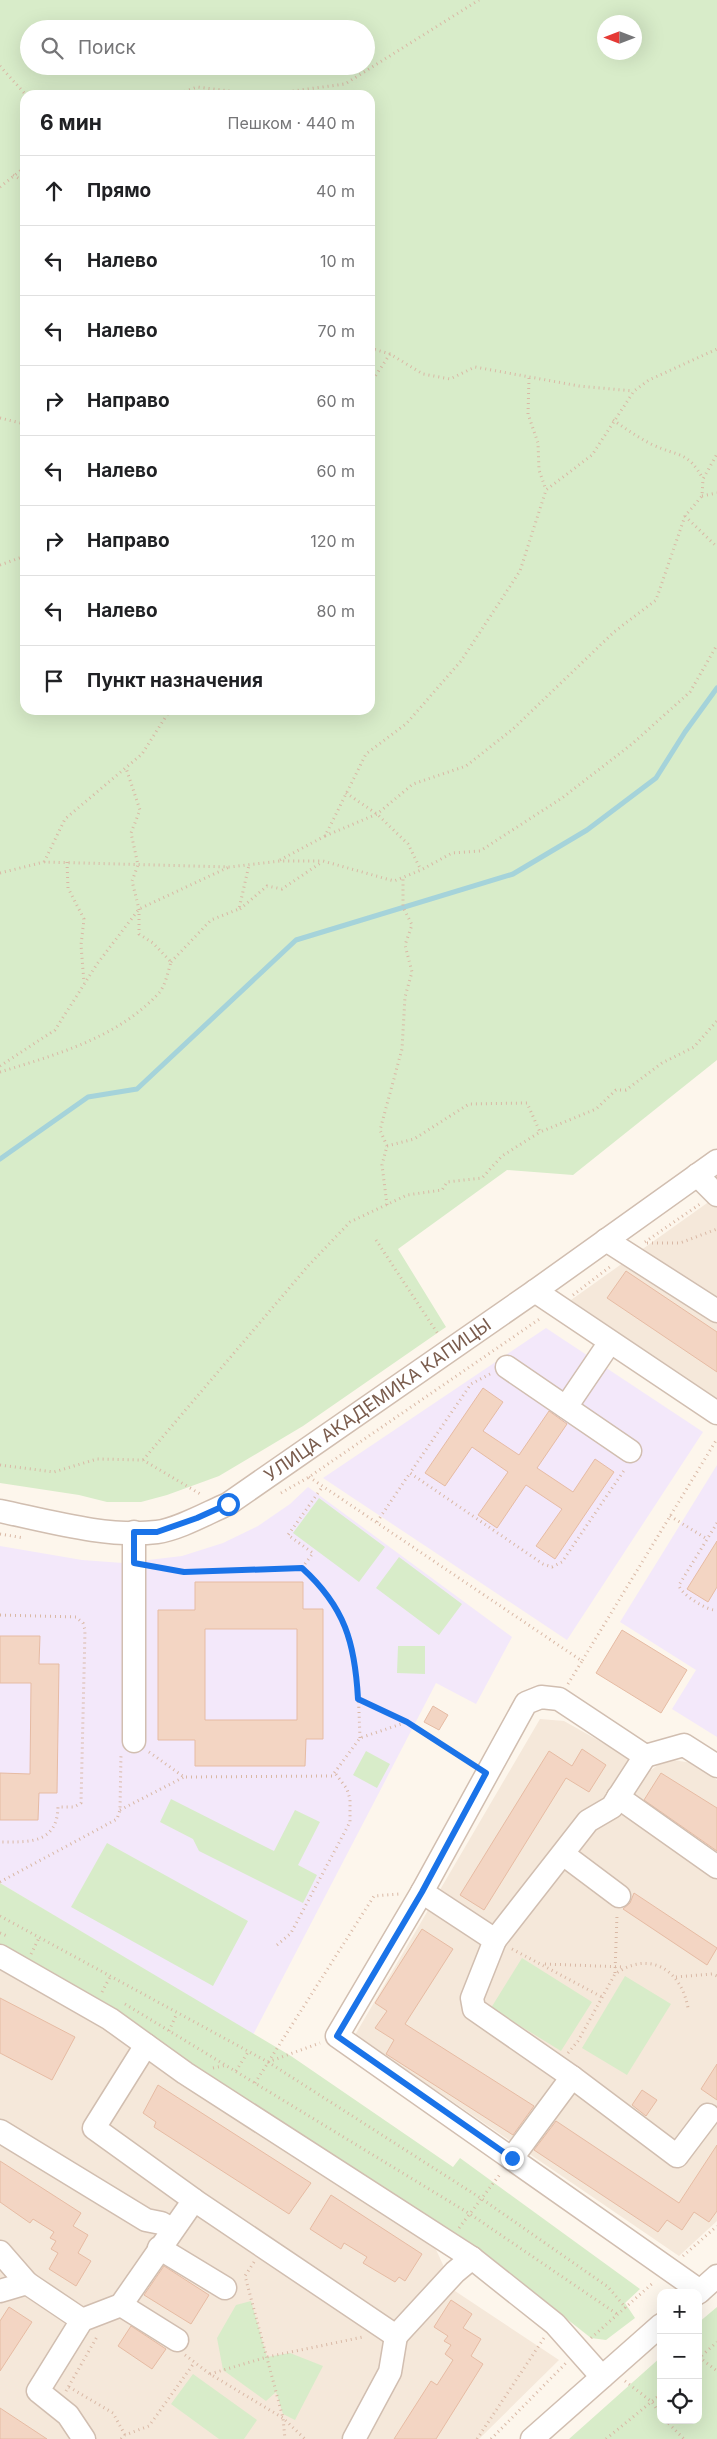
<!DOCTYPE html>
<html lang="ru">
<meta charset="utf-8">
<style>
body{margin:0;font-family:Inter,sans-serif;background:#f6f6f6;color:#202124}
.controls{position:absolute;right:15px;bottom:15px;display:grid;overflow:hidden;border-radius:10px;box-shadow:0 5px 20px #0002}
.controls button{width:45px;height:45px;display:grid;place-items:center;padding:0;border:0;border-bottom:1px solid #e0e0e0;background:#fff;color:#202124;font:25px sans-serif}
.compass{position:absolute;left:597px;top:15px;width:45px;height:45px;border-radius:50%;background:#fff;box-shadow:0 5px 20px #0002;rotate:270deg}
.stop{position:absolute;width:15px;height:15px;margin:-11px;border:4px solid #1a73e8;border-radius:50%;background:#fff}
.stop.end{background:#1a73e8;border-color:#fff;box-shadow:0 1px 5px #0008}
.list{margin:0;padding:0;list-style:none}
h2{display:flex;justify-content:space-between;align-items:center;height:65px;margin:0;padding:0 20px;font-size:21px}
h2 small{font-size:16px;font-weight:400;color:#757577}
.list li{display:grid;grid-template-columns:32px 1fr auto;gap:15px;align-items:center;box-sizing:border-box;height:70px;padding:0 20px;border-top:1px solid #e0e0e0}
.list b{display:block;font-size:19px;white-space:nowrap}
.list em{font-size:16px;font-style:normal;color:#757577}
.icon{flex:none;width:28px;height:28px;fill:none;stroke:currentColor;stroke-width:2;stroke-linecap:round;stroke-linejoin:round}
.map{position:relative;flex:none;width:717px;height:2439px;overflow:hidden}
.search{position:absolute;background:#fff;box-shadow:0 5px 20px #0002;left:20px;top:20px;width:355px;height:55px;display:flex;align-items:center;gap:12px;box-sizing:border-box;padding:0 18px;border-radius:28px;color:#757577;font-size:19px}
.panel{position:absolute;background:#fff;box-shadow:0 5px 20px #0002;left:20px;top:90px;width:355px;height:625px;border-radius:15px}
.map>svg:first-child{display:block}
.residential{fill:#f5e8da}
.education{fill:#f3e8fa}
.green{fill:#d8ecc9;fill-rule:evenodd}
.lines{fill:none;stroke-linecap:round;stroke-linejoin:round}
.stream{stroke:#a5d3da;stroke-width:5}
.building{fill:#f3d5c3;stroke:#e6bba3;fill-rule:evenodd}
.minor-casing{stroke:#d1beb0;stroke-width:25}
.path{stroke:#d9b8a5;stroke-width:3;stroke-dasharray:1 4;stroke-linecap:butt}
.minor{stroke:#fff;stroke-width:22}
.route{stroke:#1a73e8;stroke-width:6}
.labels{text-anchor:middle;stroke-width:4.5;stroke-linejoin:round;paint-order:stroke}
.street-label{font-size:18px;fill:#7a5c4d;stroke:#fffaf3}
</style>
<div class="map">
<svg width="717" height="2439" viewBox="0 0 717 2439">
<rect width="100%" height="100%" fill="#fdf6ec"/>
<path class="residential" d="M717,1196V1400L571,1300Z
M540,1719L564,1721L651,1770L666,1759L693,1763L717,1780V2221L679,2256L355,2035Z
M0,1970L107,2029L433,2243L455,2291L559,2360L479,2439H0Z"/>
<path class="education" d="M546,1328L703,1432L567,1640L323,1478Z
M717,1465V1737L672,1709L696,1670L620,1622Z
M308,1487L512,1637L476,1704L436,1683L253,2035L0,1883V1546L82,1560L123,1563L182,1556L223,1543L258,1526L290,1504Z"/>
<path class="green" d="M0,0H717V1060L573,1175L507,1170L398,1249L446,1327L303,1426L219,1476L167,1495L141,1502H107L79,1495L0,1483ZM604,22H634V52H604ZM29,29H366V66H29ZM25,95H370V710H25Z
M319,1498L385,1547L359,1582L293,1533Z
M399,1557L462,1604L439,1635L376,1588Z
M398,1646H425V1674L397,1673Z
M366,1751L390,1764L377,1788L353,1775Z
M171,1799L274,1851L295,1810L320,1822L298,1865L317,1875L303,1903L199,1851L193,1839L160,1822Z
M107,1843L248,1921L213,1986L71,1907Z
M0,1883L291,2056L453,2167L460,2158L640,2289L625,2303L635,2318L606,2340L591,2338L468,2241L153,2041L80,1989L0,1947Z
M522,1958L592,2002L561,2051L491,2008Z
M625,1976L671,2004L627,2075L582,2048Z
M251,2301L267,2357L290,2353L323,2366L295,2420L283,2414L276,2392L266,2401L223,2370L217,2338L236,2305Z
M717,2307V2439H569L661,2357V2420H698V2323Z
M193,2374L257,2420L244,2439H219L171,2404Z"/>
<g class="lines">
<path class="stream" d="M0,1159L88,1097L137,1089L296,940L513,874L587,830L656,778L685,732L717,688"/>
</g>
<path class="building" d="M626,1271L717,1332V1372L607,1298Z
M483,1388L503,1402L483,1431L519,1455L549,1411L567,1424L537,1468L573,1492L595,1459L614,1472L555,1559L536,1546L562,1509L526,1485L497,1528L478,1515L508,1472L472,1447L445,1486L425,1473Z
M717,1541V1587L708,1602L687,1589Z
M195,1582H303V1609H323V1739H306L305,1766H195V1740H158V1610H195ZM205,1629H297V1720H205Z
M622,1630L687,1670L661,1713L596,1673Z
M0,1636H40L39,1664H59L57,1793H39L38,1820H0V1773L30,1774L31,1683H0Z
M433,1706L448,1715L439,1730L424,1722Z
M582,1749L606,1765L589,1792L566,1778L484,1910L460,1895L549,1751L572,1766Z
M661,1773L717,1808V1851L644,1800Z
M634,1893L717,1948L707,1965L623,1909L630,1903Z
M422,1929L453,1949L405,2024L534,2106L513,2135L386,2054L394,2040L375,2028L387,2011L375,2003Z
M0,1998L75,2037L52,2080L0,2053Z
M717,2064V2100L701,2089Z
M158,2085L311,2183L289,2214L154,2127L156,2122L143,2113Z
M642,2090L657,2100L646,2116L632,2105Z
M556,2121L679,2203L717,2145V2211L709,2222L694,2212L682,2230L667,2220L658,2232L534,2150Z
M0,2161L81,2213L73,2226L88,2235L78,2253L91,2261L76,2286L49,2269L58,2253L51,2249L56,2241L50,2238L54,2232L33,2219L30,2223L0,2202Z
M331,2195L422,2254L405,2281L399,2277L395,2282L363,2263L367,2257L344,2243L341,2249L310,2229Z
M164,2266L209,2295L191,2324L144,2295Z
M451,2300L472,2314L463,2328L481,2339L471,2356L483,2364L436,2439H394L431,2381L437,2385L453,2360L445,2354L451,2345L444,2341L448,2336L434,2327Z
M9,2307L32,2322L0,2371V2321Z
M131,2326L166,2349L152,2369L118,2346Z
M0,2408L47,2439H0Z"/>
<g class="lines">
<defs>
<g id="minor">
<path d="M697,1175L717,1195"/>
<path d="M606,1240L717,1311"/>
<path d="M535,1291L717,1413"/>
<path d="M507,1367L630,1451"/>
<path d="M566,1407L610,1342"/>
<path id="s1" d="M0,1511C48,1521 107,1538 157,1532C179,1529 207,1513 228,1504L535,1291L717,1161"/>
<path d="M541,1697L559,1699L645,1756L612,1807L588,1821L495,1940L422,1892L526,1703Z"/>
<path d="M134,1741V1532"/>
<path d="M645,1756L684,1745L717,1766"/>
<path d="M618,1797L717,1867"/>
<path d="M563,1854L619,1896"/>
<path d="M422,1892L337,2036L700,2291"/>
<path d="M495,1940L472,1998L474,2009L572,2077"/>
<path d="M0,1956L110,2019L185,2073L472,2258L555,2324L602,2377"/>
<path d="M146,2045L94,2128L194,2200L396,2336L455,2272L472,2258"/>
<path d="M0,2131L146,2220L161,2223L172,2229"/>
<path d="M512,2158L572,2077L677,2156L708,2115"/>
<path d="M159,2248L225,2288"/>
<path d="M0,2252L27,2283"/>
<path d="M0,2291L27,2283L82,2320"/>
<path d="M698,2293L717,2276"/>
<path d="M121,2305L177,2340"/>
<path d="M84,2439L68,2415L38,2391L82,2320L121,2305L194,2200"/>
<path d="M354,2439L390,2372L396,2336"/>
<path d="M532,2439L661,2325"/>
</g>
</defs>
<use href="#minor" class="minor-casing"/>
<path class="path" d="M0,66L26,95
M175,95L197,87L263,95L345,84L479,0
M13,175L25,182
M0,187L25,167
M370,348L390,354L423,374L450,379L475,367L579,386L633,391
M529,378L528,414L538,443L539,470L546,490
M370,384L390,354
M0,418L25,424
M613,420C626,429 639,438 653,445C679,457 688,451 703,479
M702,496L717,493
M685,516L717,547
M0,565L25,556
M346,793L377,814L408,844L421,870
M325,836L377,814L413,784L466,766L513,729L614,632L656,600L685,516L702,496L703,479L717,454
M280,860L325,836L366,754L406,724L461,661L520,571L546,490L592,455L634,391L649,380L717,349
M44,862L65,819L142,754L170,710
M67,862L68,888L84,919L81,945L84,983
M0,873L44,862L230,867L280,861H323L394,881L421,870L452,853L480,851L562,798L632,744L690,692L717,645
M240,909L267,886L282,889L322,862
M171,962L211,920L239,909L249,865
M0,1066L55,1030L97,964L139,909L229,867
M0,1072C55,1055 117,1038 158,994C165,987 168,972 171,962L153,943L139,934V909L132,881L138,865L131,833L140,810L126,768
M387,1146L414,1139L469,1104L527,1103L540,1132L596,1109L616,1090H626L662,1063L694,1047L717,1021
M387,1205L382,1165L387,1146L380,1130L402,1049L405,997L412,972L405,945L412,925L403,907V877
M376,1240L438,1334
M645,1242L700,1204
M647,1243H680L717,1229
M573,1295L611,1266
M490,1374L471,1384L410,1473L543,1564L552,1567L562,1562L625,1469
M143,1460L308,1266L350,1222L407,1195L442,1190L447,1182L482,1178L502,1156L540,1132
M0,1465L54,1472L97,1459L143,1460L202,1495
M309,1477L582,1661L717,1439
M281,1493L309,1477L541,1318
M670,1516L707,1539
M377,1522L410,1473
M717,1523L679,1585C680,1594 709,1612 717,1610
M0,1534L24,1538
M153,1566L184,1572L302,1568C360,1621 357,1666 360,1738
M302,1568L313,1553L288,1535L323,1486
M0,1615L76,1617L83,1623L85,1630L81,1803L74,1807H58C57,1844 29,1842 0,1842
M568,1684L582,1661
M358,1699L407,1722L471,1763
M149,1752L184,1777L332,1776L360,1738L407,1722
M120,1810L184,1777
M0,1882L117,1819L120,1810L121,1753
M0,1916L268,2062L482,2199L608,2287L626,2308
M0,1933L7,1936
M277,1945L291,1933L350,1822V1799L347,1789L335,1773
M512,1949L602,1997
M31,1954L39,1938
M545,1964L624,1967
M615,1973L617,1915
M676,1977L712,1974L717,1976
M102,1992L110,1977
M125,2004L470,2214L617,2314
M169,2031L177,2013
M568,2053L578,2041L615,1974C649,1950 681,1969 688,2008
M268,2062L320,2043
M213,2068L227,2065
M236,2071L248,2052
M255,2083L374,1896L399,1894
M459,2228L501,2173
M683,2256L717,2226
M254,2262L245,2276L283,2418L285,2439
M591,2338L654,2282
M185,2355L210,2374L283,2418L305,2439
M699,2357L717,2371
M698,2359L717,2342
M210,2374L267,2357L363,2337
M625,2381L652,2402L661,2415
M69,2387L113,2413L125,2435
M66,2391L98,2335
M665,2420L684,2439
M121,2439L125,2435L149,2426L194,2363
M477,2439L544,2338
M491,2439L566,2363
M606,2439L661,2394"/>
<use href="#minor" class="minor"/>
</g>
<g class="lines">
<path class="route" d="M228,1504L197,1518L157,1532H134V1563L184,1572L302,1568C345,1607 355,1643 358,1699L407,1722L486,1773L422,1892L337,2036L512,2158"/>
</g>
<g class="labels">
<g class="street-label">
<text dy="6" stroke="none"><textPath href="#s1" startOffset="418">УЛИЦА АКАДЕМИКА КАПИЦЫ</textPath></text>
</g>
</g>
</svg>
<div class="controls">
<button>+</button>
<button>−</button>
<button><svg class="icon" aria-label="locate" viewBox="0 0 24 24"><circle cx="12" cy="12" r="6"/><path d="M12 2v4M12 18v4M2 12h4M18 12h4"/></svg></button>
</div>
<svg class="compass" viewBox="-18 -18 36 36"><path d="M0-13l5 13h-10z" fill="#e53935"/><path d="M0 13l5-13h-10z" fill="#757577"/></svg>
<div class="stop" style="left:228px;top:1504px"></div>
<div class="stop end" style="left:512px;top:2158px"></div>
<div class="search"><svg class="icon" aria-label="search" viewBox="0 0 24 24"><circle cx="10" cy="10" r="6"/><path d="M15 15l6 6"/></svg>Поиск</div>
<section class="panel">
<h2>6 мин<small>Пешком · 440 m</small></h2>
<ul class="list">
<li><svg class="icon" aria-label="ahead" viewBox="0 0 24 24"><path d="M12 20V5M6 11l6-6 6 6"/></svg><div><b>Прямо</b></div><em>40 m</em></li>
<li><svg class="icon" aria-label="left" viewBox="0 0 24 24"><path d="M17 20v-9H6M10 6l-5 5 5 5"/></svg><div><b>Налево</b></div><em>10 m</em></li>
<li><svg class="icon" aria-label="left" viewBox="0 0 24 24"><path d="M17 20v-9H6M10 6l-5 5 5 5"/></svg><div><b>Налево</b></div><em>70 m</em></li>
<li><svg class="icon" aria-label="right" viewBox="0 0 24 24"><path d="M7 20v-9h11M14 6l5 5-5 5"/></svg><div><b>Направо</b></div><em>60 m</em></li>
<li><svg class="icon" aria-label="left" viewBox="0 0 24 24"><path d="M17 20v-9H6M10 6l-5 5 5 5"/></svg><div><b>Налево</b></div><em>60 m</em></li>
<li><svg class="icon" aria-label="right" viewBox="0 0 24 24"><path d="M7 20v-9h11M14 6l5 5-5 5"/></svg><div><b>Направо</b></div><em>120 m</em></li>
<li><svg class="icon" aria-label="left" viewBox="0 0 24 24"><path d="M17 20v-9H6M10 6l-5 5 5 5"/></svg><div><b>Налево</b></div><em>80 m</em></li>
<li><svg class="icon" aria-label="arrive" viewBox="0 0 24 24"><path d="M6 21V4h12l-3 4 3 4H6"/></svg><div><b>Пункт назначения</b></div></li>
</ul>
</section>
</div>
